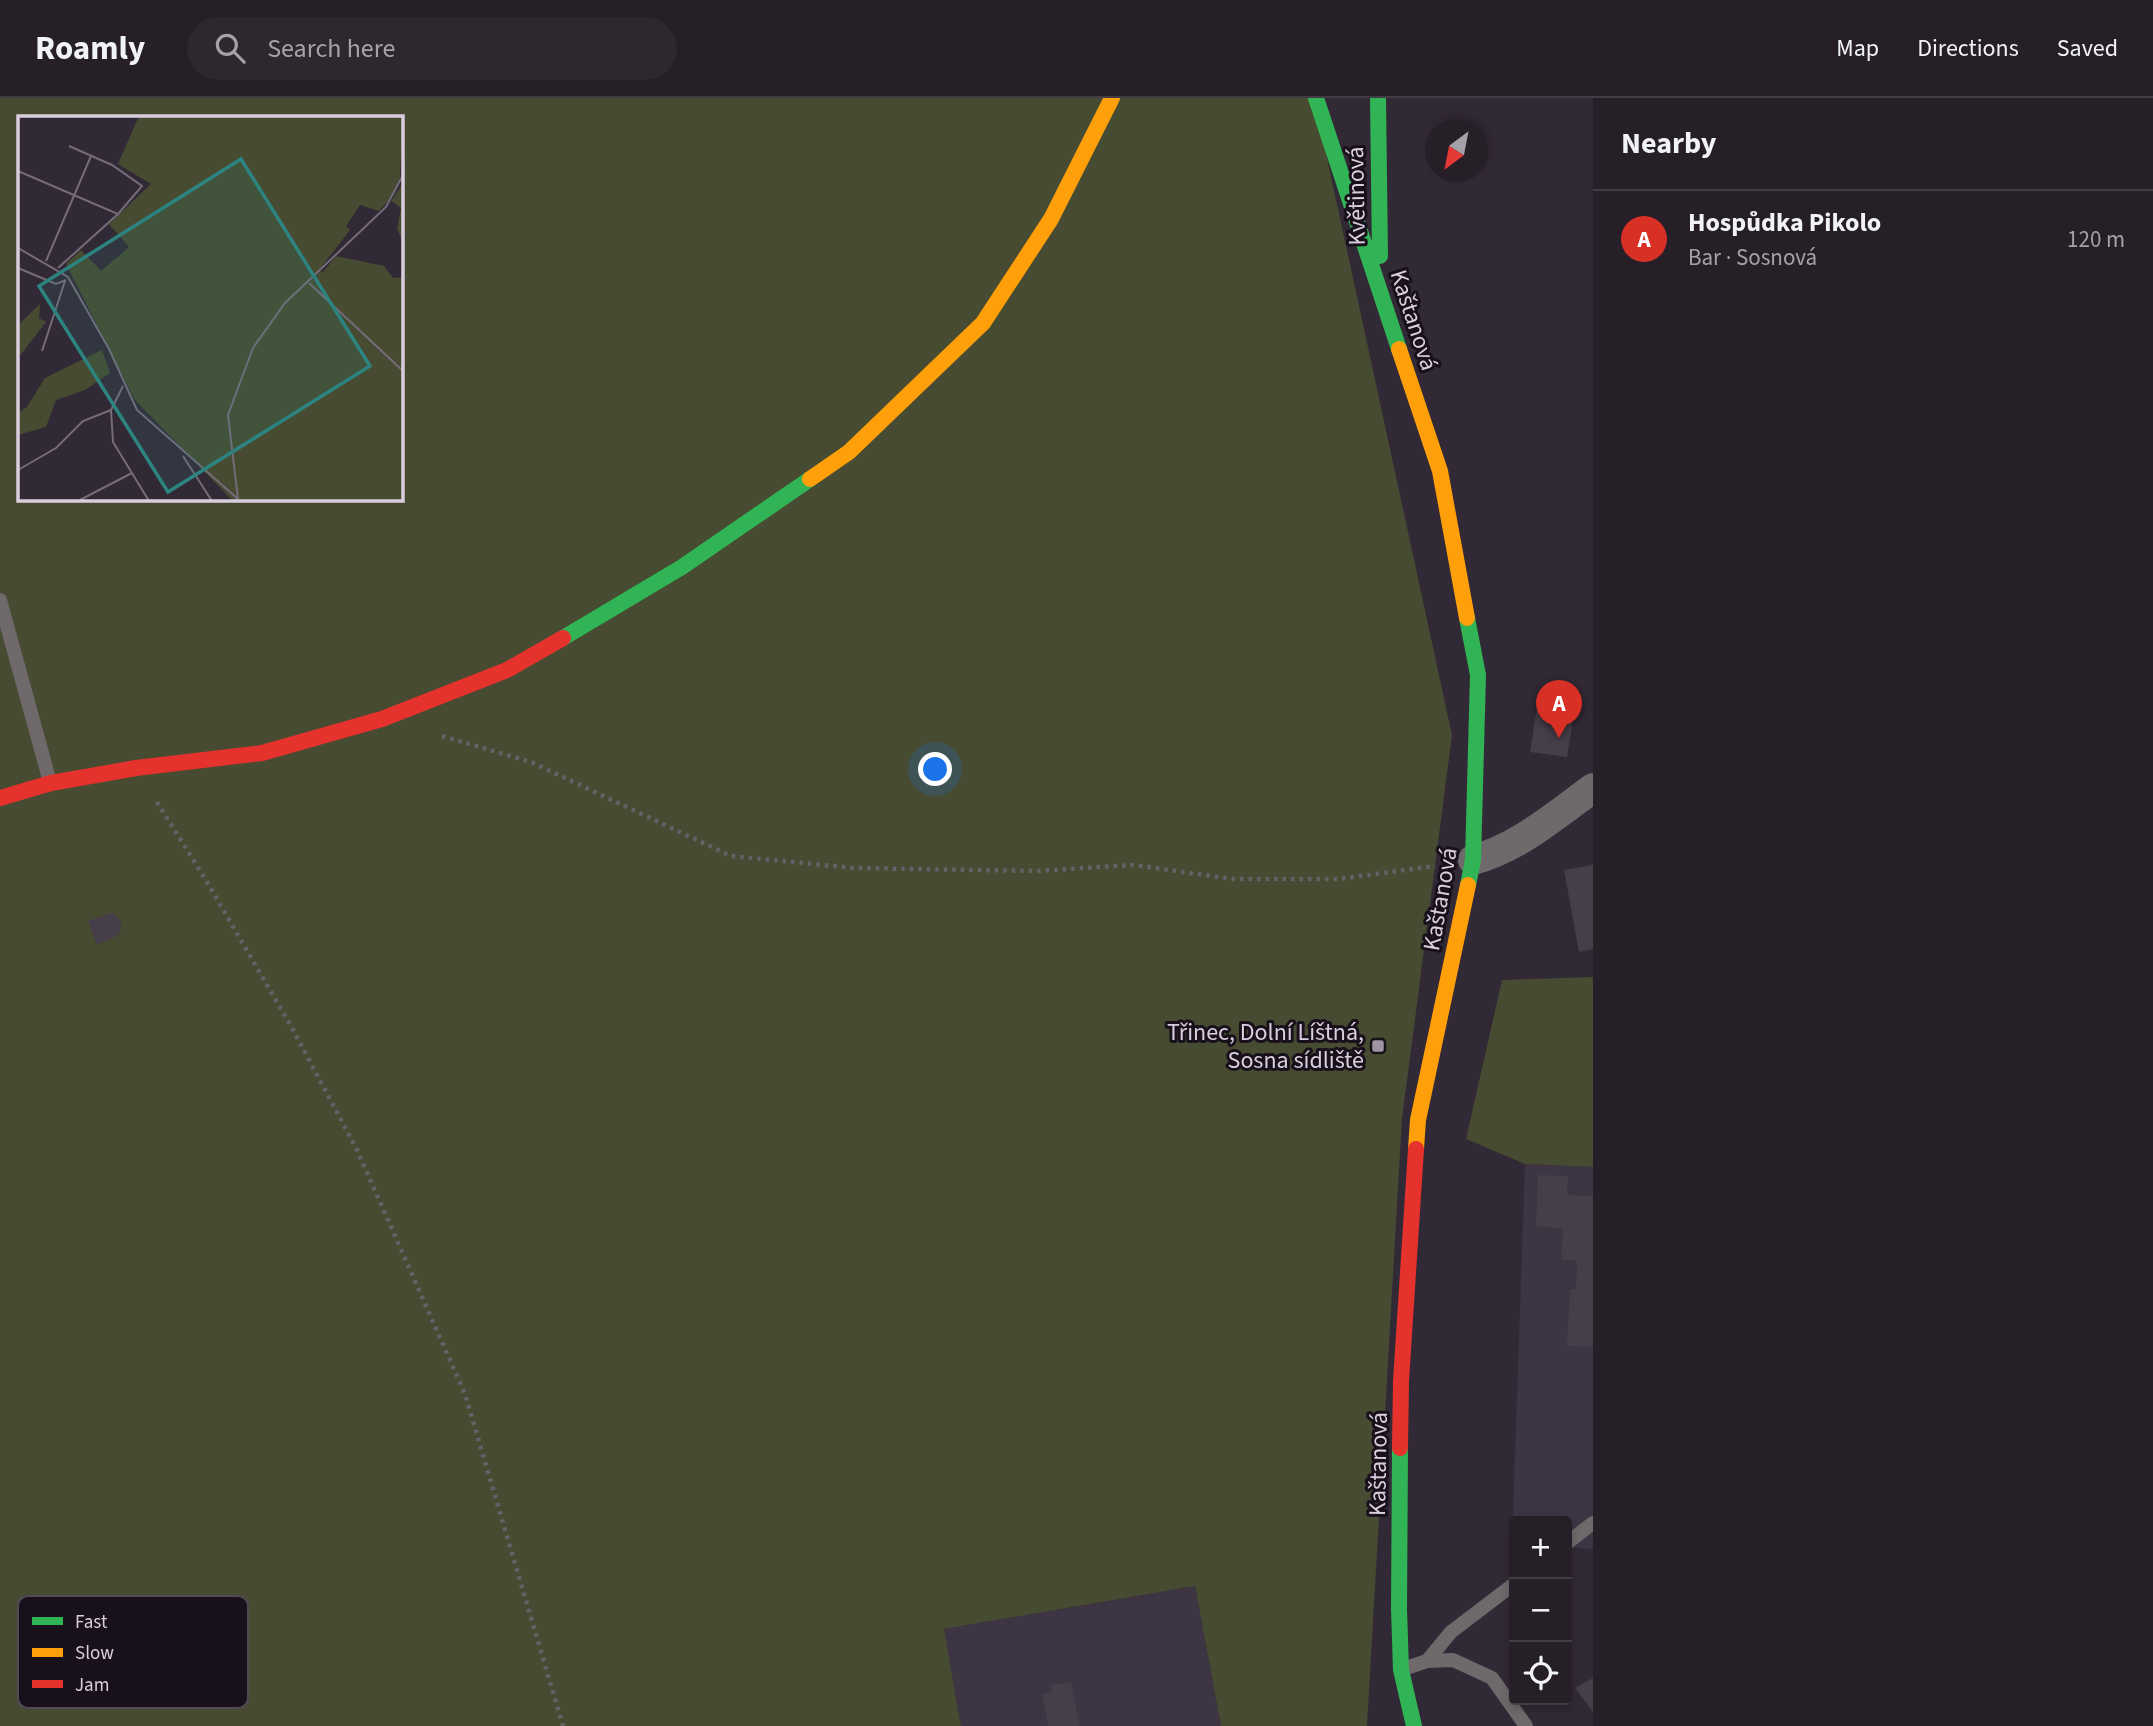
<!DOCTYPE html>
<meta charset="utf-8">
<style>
body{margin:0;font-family:"Source Sans 3",sans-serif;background:#2e2730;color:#f1f3f6}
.controls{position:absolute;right:21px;bottom:21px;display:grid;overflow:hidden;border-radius:7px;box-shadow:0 4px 10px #0003}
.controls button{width:63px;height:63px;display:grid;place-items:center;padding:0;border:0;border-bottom:2px solid #423d45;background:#261f28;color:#f1f3f6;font:35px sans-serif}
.compass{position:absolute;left:1425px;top:21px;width:63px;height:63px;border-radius:50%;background:#261f28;box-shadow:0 4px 10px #0003;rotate:212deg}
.you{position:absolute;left:936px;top:672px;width:24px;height:24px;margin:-18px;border:5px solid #fff;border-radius:50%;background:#1a73e8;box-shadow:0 0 0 10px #1a73e833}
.badge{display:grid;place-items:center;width:46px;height:46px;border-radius:50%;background:#d93025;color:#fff;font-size:23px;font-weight:700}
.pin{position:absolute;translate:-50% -58px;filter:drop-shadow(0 2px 4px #0008)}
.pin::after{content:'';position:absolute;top:37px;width:24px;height:21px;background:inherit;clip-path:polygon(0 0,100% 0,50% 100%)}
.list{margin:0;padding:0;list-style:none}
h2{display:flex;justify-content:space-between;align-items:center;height:91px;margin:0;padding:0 28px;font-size:30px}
h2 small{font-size:23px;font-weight:400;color:#a4a2a8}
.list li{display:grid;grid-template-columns:46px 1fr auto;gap:21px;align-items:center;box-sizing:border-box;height:98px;padding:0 28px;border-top:2px solid #423d45}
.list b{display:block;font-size:26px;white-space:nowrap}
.list p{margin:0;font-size:23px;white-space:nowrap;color:#a4a2a8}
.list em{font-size:23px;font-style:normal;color:#a4a2a8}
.icon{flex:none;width:38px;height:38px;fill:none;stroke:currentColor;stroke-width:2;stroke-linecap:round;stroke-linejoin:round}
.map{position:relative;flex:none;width:1593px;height:1628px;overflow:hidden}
header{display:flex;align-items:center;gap:42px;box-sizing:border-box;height:98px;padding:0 35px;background:#261f28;border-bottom:2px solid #423d45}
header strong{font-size:33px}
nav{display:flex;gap:38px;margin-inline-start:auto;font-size:24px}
.search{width:490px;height:63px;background:#2e2730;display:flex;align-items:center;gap:18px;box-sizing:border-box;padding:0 24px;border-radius:38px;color:#a4a2a8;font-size:26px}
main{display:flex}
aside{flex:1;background:#261f28}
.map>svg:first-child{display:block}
.industrial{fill:#3d3444}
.green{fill:#464b31;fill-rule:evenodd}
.building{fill:#463e49}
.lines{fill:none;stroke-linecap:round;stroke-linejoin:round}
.path{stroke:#676066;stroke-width:4.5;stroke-dasharray:3.5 5;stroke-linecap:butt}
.lane{stroke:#6f696b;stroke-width:14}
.street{stroke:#6f696b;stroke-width:30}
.fast{stroke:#30b455;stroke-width:16}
.slow{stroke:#ff9f0a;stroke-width:16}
.jam{stroke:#e5322d;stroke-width:16}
.poi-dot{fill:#9f94a3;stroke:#18101b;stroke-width:2.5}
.labels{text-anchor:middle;stroke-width:6;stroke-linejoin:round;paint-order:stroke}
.street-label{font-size:24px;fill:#dacede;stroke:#18101b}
.poi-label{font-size:24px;fill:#dacede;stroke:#18101b;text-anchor:end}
.inset-road{fill:none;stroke:#756b79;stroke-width:2}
.view{fill:#2d837f;fill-opacity:0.15;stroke:#2d837f;stroke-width:3.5}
.inset-edge{fill:none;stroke:#dacede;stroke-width:3.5}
.key{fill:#18101b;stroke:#524956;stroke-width:2}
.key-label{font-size:19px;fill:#dacede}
</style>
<header>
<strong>Roamly</strong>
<div class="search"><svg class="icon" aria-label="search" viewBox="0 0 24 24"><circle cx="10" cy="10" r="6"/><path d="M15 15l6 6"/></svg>Search here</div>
<nav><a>Map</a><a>Directions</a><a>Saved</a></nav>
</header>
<main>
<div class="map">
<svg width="1593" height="1628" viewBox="0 0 1593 1628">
<rect width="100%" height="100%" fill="#322936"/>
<path class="industrial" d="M1525,1066L1593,1069V1451L1567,1449V1423H1514V1445H1512Z
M1195,1488L1221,1628H961L944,1531Z"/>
<path class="green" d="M0,0H1314L1452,637L1402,1021L1367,1628H1221L1195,1488L944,1531L961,1628H0ZM19,19H401V401H19Z
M1593,879V1069L1525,1066L1466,1041L1502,882Z"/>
<path class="building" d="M1537,609L1574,615L1567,659L1530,654Z
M1593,767V851L1579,854L1564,772Z
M112,815L121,823L120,836L97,847L88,823Z
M1538,1077L1568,1078L1567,1097L1593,1098V1249L1567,1248L1570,1191H1576L1577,1163L1561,1162L1563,1130L1536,1129Z
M1593,1580V1614L1575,1590Z
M1071,1584L1080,1628H1048L1042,1596L1052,1594L1050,1587Z"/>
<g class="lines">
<path class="path" d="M442,638L531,664L731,758L854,770L1037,773L1133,767L1233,781H1339L1435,768
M157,704L207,784L292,930L357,1052L465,1296L563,1628"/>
<path class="lane" d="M0,502L50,684
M1567,1445L1593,1425
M1427,1563L1451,1534L1514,1486
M1403,1571L1427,1563L1453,1562L1492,1580L1526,1628"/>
<path class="street" d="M1473,762C1518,750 1556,717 1593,690"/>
<path class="fast" d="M1316,0L1399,251
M1378,0L1380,158
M1467,520L1478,577L1473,762L1468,787
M563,540L682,469L810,381
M1400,1350L1399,1511L1401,1572L1414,1628"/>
<path class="slow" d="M1399,251L1440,373L1467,520
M810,381L849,354L983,225L1051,121L1112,0
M1416,1051L1418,1022L1468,787"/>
<path class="jam" d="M0,700L51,685L136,670L262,655L382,621L507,572L563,540
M1400,1350L1401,1283L1416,1051"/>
</g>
<rect class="poi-dot" x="1371" y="941" width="14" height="14" rx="3.5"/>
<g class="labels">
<g class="street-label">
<text transform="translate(1356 98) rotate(-91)" y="8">Květinová</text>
<text transform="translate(1414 222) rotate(72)" y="8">Kaštanová</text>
<text transform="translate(1440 801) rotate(-80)" y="8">Kaštanová</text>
<text transform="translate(1378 1366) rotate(-89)" y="8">Kaštanová</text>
</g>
<g class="poi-label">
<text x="1364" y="942">Třinec, Dolní Líštná,<tspan x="1364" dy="28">Sosna sídliště</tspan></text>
</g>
</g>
<g transform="translate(18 18)">
<rect width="385" height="385" fill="#322936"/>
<path d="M121,0H385L382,62L371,84L361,95L342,89L328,110L332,114L302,153L304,157L318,140L366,150L375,162L385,161V385H215L117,284L48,148L63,134L83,155L111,131L91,108L133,68L100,48ZM385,67V126L379,113L383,92L373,85ZM22,188L21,202L28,206L0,242V209ZM84,234L92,257L67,274L38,284L28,311L0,319V297L9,291L27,262Z" fill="#464b31"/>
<path class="inset-road" d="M51,30L94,49L124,70L100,98M0,55L100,98L40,152M0,132L50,161L91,233L119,294L220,383M28,145L73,40M0,152L38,168L48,164M291,167L385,255M24,235L47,165M105,270L93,294L95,326L131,385M165,340L194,385M0,354L38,332L65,305L93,294M220,383L210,299L235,232L267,187L368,91L385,59M60,385L114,357"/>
<path class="view" d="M223,43L352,250L150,376L21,170Z"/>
<rect width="385" height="385" class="inset-edge"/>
</g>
<rect x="18" y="1498" width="230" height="112" rx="10" class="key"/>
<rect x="32" y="1519" width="31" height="8" fill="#30b455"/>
<rect x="32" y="1550" width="31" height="9" fill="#ff9f0a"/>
<rect x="32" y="1582" width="31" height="8" fill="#e5322d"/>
<g class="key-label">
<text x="75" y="1530">Fast</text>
<text x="75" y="1561">Slow</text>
<text x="75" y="1593">Jam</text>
</g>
</svg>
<div class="controls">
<button>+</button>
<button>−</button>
<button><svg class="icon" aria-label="locate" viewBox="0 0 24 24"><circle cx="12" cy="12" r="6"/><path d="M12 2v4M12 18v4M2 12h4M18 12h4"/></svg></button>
</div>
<svg class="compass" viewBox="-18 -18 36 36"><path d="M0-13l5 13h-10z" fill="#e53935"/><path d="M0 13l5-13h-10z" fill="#a4a2a8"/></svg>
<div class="you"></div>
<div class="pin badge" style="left:1559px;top:640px">A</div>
</div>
<aside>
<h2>Nearby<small></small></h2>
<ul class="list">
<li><span class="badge">A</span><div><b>Hospůdka Pikolo</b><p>Bar · Sosnová</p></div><em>120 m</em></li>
</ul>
</aside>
</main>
